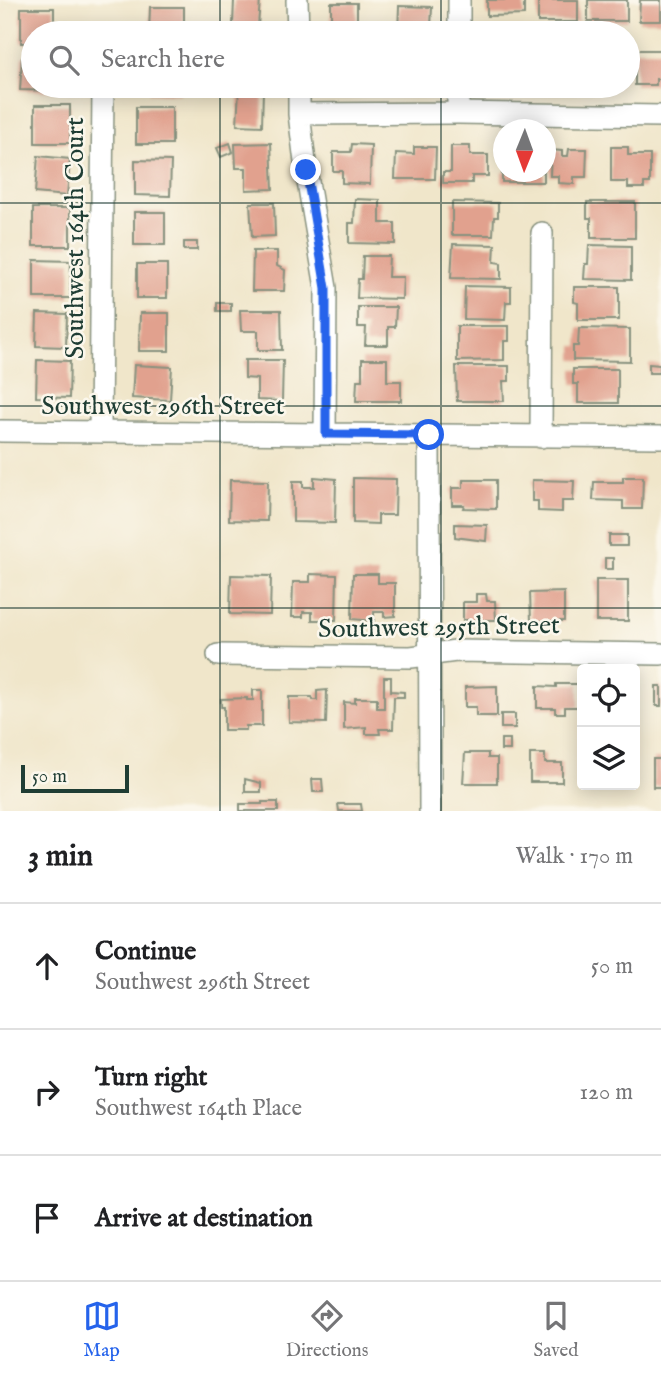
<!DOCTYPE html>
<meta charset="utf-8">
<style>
body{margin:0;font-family:"IM FELL English",serif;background:#f6f6f6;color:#202124}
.controls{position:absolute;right:21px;bottom:21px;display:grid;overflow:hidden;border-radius:7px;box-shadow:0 4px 18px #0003}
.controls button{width:63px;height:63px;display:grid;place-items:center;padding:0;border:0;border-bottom:2px solid #e0e0e0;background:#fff;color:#202124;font:35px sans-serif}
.compass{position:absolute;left:493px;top:119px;width:63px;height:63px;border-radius:50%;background:#fff;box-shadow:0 4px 18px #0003;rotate:181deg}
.scale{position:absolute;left:21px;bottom:18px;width:108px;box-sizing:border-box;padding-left:7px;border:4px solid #1f3d34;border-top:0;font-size:19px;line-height:24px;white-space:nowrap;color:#1f3d34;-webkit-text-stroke:5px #fbf7ec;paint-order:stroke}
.stop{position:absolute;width:21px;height:21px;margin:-16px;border:5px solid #2563eb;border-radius:50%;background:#fff}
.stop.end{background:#2563eb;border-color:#fff;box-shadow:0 2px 7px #0008}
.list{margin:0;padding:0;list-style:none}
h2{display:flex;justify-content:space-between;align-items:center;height:91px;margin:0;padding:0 28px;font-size:30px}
h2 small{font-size:23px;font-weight:400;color:#757577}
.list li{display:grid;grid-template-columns:46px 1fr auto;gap:21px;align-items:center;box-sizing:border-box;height:126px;padding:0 28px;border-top:2px solid #e0e0e0}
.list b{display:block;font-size:26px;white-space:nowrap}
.list p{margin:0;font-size:23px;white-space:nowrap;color:#757577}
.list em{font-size:23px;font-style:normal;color:#757577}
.icon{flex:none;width:38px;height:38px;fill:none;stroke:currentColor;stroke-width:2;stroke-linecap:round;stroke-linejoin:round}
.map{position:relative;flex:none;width:661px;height:811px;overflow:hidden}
.search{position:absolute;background:#fff;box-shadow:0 4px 18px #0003;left:21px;right:21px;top:21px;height:77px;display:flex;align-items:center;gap:18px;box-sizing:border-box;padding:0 24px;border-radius:38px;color:#757577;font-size:26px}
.sheet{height:469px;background:#fff}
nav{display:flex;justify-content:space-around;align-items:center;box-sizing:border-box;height:98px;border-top:2px solid #e0e0e0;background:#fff;font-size:19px;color:#757577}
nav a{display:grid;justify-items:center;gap:4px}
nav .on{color:#2563eb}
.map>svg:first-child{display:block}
.building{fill:#e1a18e}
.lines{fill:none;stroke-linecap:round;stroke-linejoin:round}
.minor-casing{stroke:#88927f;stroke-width:24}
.minor{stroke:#fff;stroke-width:21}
.route{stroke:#2563eb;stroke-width:9}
.grid{fill:none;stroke:#1f3d34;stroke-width:2;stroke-opacity:0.55}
.labels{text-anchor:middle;stroke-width:5;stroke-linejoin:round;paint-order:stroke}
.street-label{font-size:26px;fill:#1f3d34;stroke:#fbf7ec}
</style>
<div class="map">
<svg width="661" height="811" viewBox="0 0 661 811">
<rect width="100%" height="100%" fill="#fbf7ec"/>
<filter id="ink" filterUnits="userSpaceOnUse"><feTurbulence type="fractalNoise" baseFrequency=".0143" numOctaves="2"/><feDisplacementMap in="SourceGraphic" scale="14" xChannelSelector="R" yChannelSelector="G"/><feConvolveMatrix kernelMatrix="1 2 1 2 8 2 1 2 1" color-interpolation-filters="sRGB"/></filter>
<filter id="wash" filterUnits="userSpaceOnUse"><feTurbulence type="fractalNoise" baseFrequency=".00686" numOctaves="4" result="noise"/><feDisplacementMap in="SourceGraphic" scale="28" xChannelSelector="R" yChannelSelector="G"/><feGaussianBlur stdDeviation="1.57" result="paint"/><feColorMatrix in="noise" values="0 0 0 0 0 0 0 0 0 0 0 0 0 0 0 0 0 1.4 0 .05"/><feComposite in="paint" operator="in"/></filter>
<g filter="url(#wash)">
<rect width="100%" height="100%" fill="#f0e6ca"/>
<g id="blocks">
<path class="building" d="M234,0H260L258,26L233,25Z
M487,0H524V15L487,16Z
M538,0H578V22H538Z
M588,0H627V21H588Z
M640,0H661V21H639Z
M331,3H357V23H365V33H331Z
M399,6L432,7L431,27H426L425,33H398Z
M150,7H184V33H149Z
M21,8H54V33H33V43H21Z
M635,50H661V79H656V85H635Z
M22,57H33V86H56V91L20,90Z
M149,86H180V94L149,93Z
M334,86H359V90L334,89Z
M402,86H427V89H402Z
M239,89L263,90L262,126L237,125Z
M35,105H70V143H35Z
M136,107H172V144H136Z
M230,143L233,152L221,157L217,148Z
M271,143L273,189L246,190V168H236L235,144Z
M352,144L371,145L370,184L342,183V171H333V152H351Z
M451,146H470V155H488V176H472V183H443V172H451Z
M414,147H436L435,179H395L396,153L414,154Z
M611,147H628V155H650V183H644V188H628V182H611Z
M569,149H587L586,177H574V184L558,183V176H550L551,150L562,151V156H568Z
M38,156L70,159L67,196L35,193Z
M135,160L171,161L170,196L135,195Z
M502,172H544V182H502Z
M355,199L380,200V223H395V244L349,243V223H354Z
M452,202L498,203V217H494L493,235H452Z
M587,202H635V238H591V218H587Z
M250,203H274L275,236L252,237Z
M33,208H70V246H33Z
M134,212H165V245H134Z
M184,242H197V250H184Z
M453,244L495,245L494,262L501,263V279L451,278Z
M589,245L631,246V280L584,279L585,264H588Z
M253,251H277V266L285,270L284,291H252Z
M363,256H389L388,277H403L402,299L357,298L358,279H362Z
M34,260L71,261L70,298H34Z
M137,264H167V298H137Z
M465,286L511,287V302H506L505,320L464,319Z
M574,287H619V320H578V303L574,302Z
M217,303H231V311H217Z
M358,307H396L395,327H388V345H365L366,327H358Z
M240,310H281L282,350H258V331H241Z
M37,313L67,314L66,347L36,346Z
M140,313H169V351H139Z
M457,326H509V341H504V360L457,361Z
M579,328L630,329V361L573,360V346H578Z
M362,359H387V381H401V401H356L357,380H362Z
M37,360L70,361L69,398L36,397Z
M245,360H283L282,401L257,400V379L245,378Z
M649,364L660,365V373H649Z
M134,365L172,367L170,400L132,398Z
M456,366H509V381H503L504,401H457Z
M573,369H618V403H578V384H573Z
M314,477L336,479L335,523L293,522V481H303V487H314Z
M623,477H643L642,509H623V501L593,500L594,482H623Z
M353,478L396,479L395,515H378V524L353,523Z
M230,480L268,481L267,521L229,520Z
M463,480H496V509L463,508L464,505H452V488H463Z
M532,480L574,481L573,501H562V512L538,511V501H532Z
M455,524L487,525L486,541L455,537Z
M609,535H627V546H609Z
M605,558H613V569H605Z
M310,574L337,575L336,620H312V612H303V617H292L293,582H310Z
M353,574H378V583H395V616L384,617V612H374V621L352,619Z
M231,575L271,576L270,615L230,614Z
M596,580H628V621H596Z
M564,592V621H531L530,593Z
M476,594H486L487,601H495L496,620H463V602H476Z
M384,677H391V691L404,692V697H394L393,729H379L380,734H366V727L344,729V702L355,703V698H377V708H384Z
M556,684H579V707H565V713H555V708H537V686L556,687Z
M497,686V716H476V707H465V687Z
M656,686H661V706H656Z
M253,690H262V726H246V730H224V707H221V699L247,698V700H253Z
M327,690L326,723L289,722V697H312L313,700H317V691Z
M501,714H515V728H501Z
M501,739H510V750H501Z
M465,753H488V758H497V783H463Z
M530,754H545V763H562V782H530Z
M653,759H661V787H653Z
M245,779L261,783V792H245Z
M312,779H322L323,792H313Z
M262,802H278V811H240V804H262Z
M338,804H361L362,811H339Z"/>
</g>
</g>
<g filter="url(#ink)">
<use href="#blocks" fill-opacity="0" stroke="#88927f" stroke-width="2"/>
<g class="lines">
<defs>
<path id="minor" d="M297,0L298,33
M459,33V0
M299,86V114L306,170L326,288L325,434
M458,113V86
M299,114L458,113L661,116
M0,431L661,437
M100,432L103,86
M429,435L430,811
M541,437L542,233
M218,655L411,657L456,651L661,654"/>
</defs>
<use href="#minor" class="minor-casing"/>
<use href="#minor" class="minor"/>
</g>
</g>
<g class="lines" filter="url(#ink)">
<path class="route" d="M306,170L326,288V434L429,435"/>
</g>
<path class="grid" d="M220,0V33M441,0V33M220,86V811M441,86V811M0,203H661M0,406H661M0,608H661"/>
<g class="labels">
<g class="street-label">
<text transform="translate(74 238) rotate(-90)" y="9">Southwest 164th Court</text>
<text x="163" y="414">Southwest 296th Street</text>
<text transform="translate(439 626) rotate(-1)" y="9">Southwest 295th Street</text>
</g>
</g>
</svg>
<div class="controls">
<button><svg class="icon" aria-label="locate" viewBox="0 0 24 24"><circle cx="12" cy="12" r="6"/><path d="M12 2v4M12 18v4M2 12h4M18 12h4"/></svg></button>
<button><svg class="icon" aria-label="layers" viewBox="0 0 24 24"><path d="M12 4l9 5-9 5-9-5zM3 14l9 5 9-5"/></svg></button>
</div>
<svg class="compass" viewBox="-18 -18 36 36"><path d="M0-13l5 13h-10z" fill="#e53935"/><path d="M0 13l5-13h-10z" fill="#757577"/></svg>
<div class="scale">50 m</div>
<div class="stop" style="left:429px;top:435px"></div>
<div class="stop end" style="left:306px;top:170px"></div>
<div class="search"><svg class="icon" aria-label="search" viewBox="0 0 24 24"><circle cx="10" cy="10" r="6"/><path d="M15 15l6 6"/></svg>Search here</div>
</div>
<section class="sheet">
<h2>3 min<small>Walk · 170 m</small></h2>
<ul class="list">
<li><svg class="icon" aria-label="ahead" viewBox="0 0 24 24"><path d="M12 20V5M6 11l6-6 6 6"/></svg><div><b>Continue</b><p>Southwest 296th Street</p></div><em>50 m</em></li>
<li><svg class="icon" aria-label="right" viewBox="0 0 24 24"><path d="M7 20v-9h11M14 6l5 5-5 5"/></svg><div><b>Turn right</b><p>Southwest 164th Place</p></div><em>120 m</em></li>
<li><svg class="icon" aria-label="arrive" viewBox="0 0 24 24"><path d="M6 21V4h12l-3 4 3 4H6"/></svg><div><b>Arrive at destination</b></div></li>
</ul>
</section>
<nav>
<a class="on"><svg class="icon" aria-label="map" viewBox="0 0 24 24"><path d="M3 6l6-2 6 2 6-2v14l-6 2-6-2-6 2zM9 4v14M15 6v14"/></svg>Map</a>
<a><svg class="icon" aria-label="directions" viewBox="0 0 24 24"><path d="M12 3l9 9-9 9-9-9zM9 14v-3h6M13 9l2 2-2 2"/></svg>Directions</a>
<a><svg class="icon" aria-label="saved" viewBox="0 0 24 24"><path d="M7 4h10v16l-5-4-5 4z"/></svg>Saved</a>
</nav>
